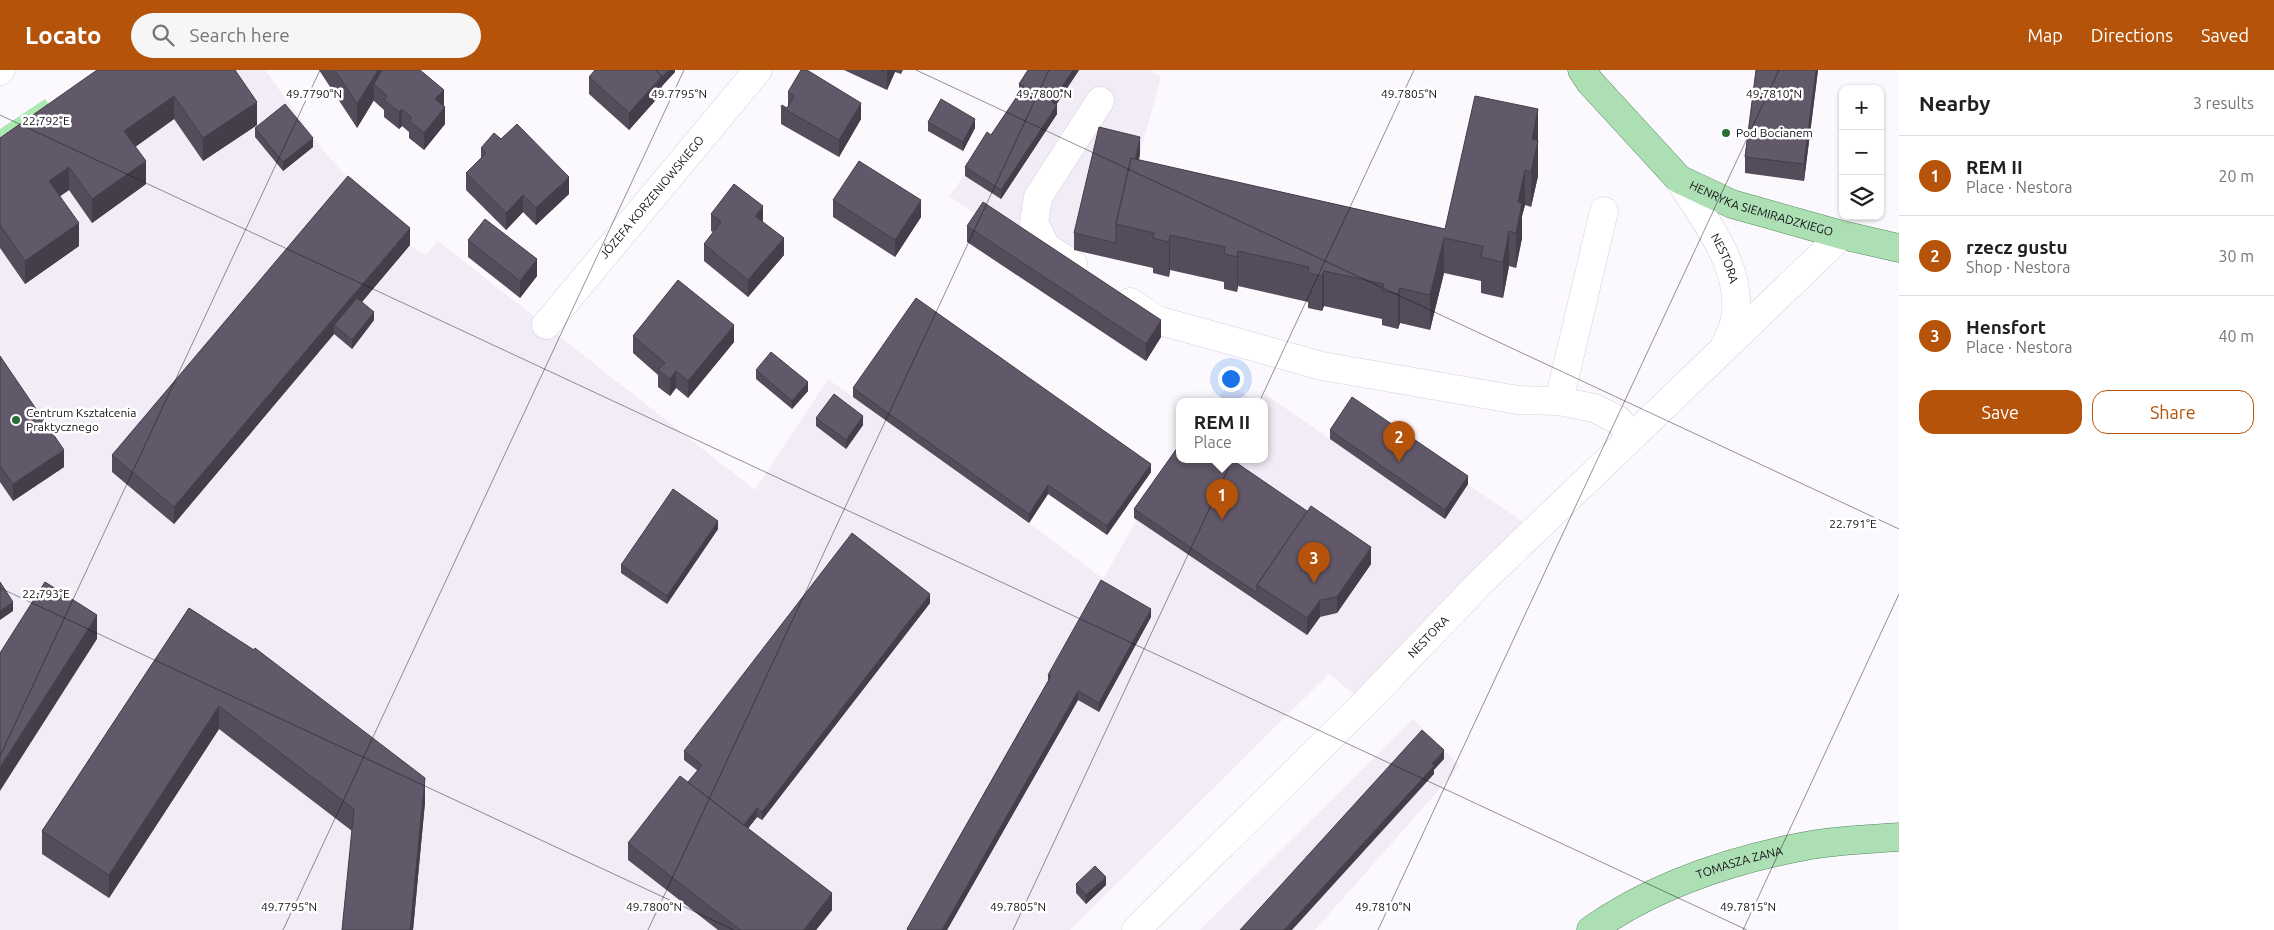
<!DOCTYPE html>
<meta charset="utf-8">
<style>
body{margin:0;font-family:Ubuntu,sans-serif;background:#f6f6f6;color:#202124}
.controls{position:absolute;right:15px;top:15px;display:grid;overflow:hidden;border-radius:10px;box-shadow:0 1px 4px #0004}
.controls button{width:45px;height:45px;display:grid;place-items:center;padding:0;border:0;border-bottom:1px solid #e0e0e0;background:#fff;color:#202124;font:25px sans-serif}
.you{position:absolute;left:1230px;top:308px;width:18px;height:18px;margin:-12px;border:4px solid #fff;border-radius:50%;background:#1a73e8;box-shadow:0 0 0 8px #1a73e833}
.badge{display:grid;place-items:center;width:32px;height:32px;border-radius:50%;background:#b45309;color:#fff;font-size:16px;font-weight:700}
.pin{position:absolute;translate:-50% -41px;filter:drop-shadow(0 1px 2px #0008)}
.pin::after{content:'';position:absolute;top:26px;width:18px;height:15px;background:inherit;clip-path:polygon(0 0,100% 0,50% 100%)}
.popup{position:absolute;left:1176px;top:328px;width:92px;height:65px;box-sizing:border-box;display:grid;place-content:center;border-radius:10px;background:#fff;filter:drop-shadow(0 1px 4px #0005);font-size:16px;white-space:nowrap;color:#757577}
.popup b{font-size:19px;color:#202124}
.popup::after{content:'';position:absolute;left:50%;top:100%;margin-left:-10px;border:10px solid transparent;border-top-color:#fff}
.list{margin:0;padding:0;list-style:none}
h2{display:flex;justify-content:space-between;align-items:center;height:65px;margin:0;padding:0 20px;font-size:21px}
h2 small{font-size:16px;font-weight:400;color:#757577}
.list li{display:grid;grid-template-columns:32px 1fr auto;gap:15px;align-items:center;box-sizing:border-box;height:80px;padding:0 20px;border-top:1px solid #e0e0e0}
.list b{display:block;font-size:19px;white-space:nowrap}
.list p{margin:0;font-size:16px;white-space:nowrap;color:#757577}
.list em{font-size:16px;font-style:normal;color:#757577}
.actions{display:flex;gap:10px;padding:15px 20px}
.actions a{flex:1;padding:11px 0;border:1px solid #b45309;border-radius:15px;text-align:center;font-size:18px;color:#b45309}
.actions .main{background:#b45309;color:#fff}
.icon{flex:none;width:28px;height:28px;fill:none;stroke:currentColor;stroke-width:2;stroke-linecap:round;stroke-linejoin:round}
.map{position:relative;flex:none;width:1899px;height:860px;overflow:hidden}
header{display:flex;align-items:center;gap:30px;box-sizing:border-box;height:70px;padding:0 25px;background:#b45309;color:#fff}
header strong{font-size:24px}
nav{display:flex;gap:28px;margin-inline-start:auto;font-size:18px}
.search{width:350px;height:45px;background:#f6f6f6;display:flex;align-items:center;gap:12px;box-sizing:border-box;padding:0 18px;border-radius:28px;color:#757577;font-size:19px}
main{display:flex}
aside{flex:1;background:#fff}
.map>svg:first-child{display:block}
.built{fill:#f1ecf6}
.green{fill:#abe9b1}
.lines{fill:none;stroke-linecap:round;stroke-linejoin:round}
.minor-casing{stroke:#d7cde0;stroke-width:29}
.major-casing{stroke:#54895d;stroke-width:29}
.minor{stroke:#fff;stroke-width:28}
.major{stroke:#addfb4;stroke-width:28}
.wall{fill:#534c5a}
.shaded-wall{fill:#443e4a}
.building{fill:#615869;stroke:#443e4a}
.ticks{fill:none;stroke:#141017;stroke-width:1;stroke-opacity:0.45}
.poi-dot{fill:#2b6d37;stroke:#fff;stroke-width:2}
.labels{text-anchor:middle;stroke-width:5;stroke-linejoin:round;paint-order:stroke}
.poi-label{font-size:12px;fill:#141017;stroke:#fff;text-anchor:start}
.street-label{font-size:12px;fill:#141017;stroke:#fff}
.ticks-label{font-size:12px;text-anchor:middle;fill:#141017;stroke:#fff;stroke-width:5;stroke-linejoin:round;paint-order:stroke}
</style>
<header>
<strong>Locato</strong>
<div class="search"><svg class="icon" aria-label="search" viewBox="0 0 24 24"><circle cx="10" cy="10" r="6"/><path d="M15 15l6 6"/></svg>Search here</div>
<nav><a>Map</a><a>Directions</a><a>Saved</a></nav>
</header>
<main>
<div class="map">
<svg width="1899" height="860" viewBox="0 0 1899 860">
<rect width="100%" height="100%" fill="#fcf9fe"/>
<path class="built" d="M130,0H265L326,84L410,175L426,185L438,171L755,420L828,309L1029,453L1103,509L1136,452L1134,448L1179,383L1180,389H1264V331H1260L1265,324L1330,369L1352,336L1535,460L1365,633L1329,604L1070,860H0V92Z
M1034,0H1151L1161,7L1140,84L1099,74L1074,180L983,149L949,126L1024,25L1019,22Z
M1229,314L1254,331H1216Z
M1413,649L1460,696L1315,860H1200Z"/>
<path class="green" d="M45,29L57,45L0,86V59Z"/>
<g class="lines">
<defs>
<g id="minor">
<path d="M0,1L1,0"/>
<path id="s1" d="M1679,109C1705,152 1744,197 1735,250C1733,259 1728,268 1725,276"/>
<path d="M1073,194L1046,177L1034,153L1038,127L1100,31"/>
<path d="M1130,232L1157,250L1322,296L1518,330L1559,331L1594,338L1618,350L1633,366"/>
<path id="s2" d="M546,255L758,0"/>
<path d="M1559,331L1604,141"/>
<path id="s3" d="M1136,860L1365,633L1481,512L1842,165"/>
</g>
<g id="major">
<path id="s4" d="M1582,0L1590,12L1679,109L1732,134L1842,165L1899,178"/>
<path id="s5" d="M1591,860C1656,814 1734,789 1811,775C1840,770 1870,769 1899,767"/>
</g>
</defs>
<use href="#minor" class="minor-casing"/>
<use href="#major" class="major-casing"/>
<use href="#minor" class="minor"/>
<use href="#major" class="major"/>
</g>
<path class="wall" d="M235,0L257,55L203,91L174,49L135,77L146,114L92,153L69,120L60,126L79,176L25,214L0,178V68Z
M319,0H420L444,36L445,54L424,80L409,68V62L402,56L399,59L384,47V40L374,31V30L357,58Z
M675,0V2L662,16V23L629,60L589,24V7Z
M844,0H903L901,4L895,2L887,20Z
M1028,0H1079L1056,35L1057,44L1001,129L965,106V97L991,65L1020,23L1019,22V14Z
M1756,0H1818L1804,111L1745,103V87Z
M788,22L861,49L839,87L781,54V37L787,38L788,36Z
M1538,39V106L1531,137L1525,135L1522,146V168L1516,198L1509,196L1503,228L1481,223V211L1444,203L1430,260L1400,253L1398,259L1382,255V249L1324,236L1322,241L1308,238V232L1238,216L1237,222L1224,219V212L1170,200L1169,207L1153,203V198L1074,180V163L1140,84L1139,90L1445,159Z
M928,52L975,58L963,81L928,61Z
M255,58L313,77L283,101L255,67Z
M501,69L569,124L536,155L523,142L506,160L466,120V103L481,89V78Z
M833,130L921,147L895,187L833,147Z
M711,144L763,152L784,185L748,227L704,191V174L713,162L711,161Z
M967,156L1161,267L1146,291L967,172Z
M468,170L537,206L520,228L468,187Z
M410,175L362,232L374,250L352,279L334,264L174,454L112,402V385Z
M633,266L734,272L688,328L676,318L670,326L658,317V305L633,283Z
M0,286L64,397L13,431L0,412Z
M756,300L808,321L792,339L756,309Z
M853,318L1151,402L1107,465L1048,424L1029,453L853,327Z
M816,348L863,355L846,379L816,356Z
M1330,360L1468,414L1445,449L1330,369Z
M1134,439L1371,494L1337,543L1320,547L1307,565L1134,448Z
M718,459L667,534L621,503V495Z
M930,533L762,750L757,747L748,758L832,840L816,860H718L628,790V773L688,712L698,701L684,690V681Z
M189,538L425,732L413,860H342L352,761L219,659L109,828L42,784V761Z
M1151,547L1099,642L1078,630L947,860H907V859L1048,611V605Z
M1076,814L1106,815L1086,834L1076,823Z"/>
<path class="shaded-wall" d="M378,0H392L374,14V30L357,58V34Z
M669,0H675V2L662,16V23L629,60V43Z
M888,0H895V2L887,20V3Z
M1073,0H1079L1052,41V32Z
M1816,0H1818L1804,111V94Z
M444,20V36L435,29Z
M174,26V49L124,85V61Z
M257,32V55L203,91V68Z
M861,33V49L839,87V70Z
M1057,35V44L1001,129V120Z
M445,37V54L424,80V63Z
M402,39V56L399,59V42Z
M1538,39V106L1531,137L1532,69Z
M975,49V58L963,81V72Z
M1140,67V84L1123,156L1120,155Z
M313,68V77L283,101V92Z
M146,91V114L92,153V129Z
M69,97V120L49,134V111Z
M1525,100V135L1522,146V168L1516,198V163L1518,132Z
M569,107V124L536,155V138Z
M523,125V142L506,160V143Z
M921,130V147L895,187V170Z
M763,136V153L755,146Z
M79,153V176L25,214V191Z
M410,158V175L339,259L334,255V264L174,454V437Z
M1509,161V196L1503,228V192Z
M1170,165V200L1169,207V172Z
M784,168V185L748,227V210Z
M1444,168V203L1430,260V225Z
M1238,181V216L1237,222V187Z
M537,189V206L520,228V211Z
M1324,201V236L1322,241V206Z
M1400,218V253L1398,259V224Z
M374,242V250L352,279V270Z
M1161,250V267L1146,291V274Z
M734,255V272L688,328V311Z
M676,301V318L670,326V309Z
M808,312V321L792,339V331Z
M863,346V355L846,379V370Z
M64,380V397L13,431V414Z
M1151,394V402L1107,465V456Z
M1468,406V414L1445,449V440Z
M1048,415V424L1029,453V444Z
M718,451V459L667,534V526Z
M1371,477V494L1337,543V527Z
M930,524V533L762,750V742Z
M1320,530V547L1307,565V548Z
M13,532V541L0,550V541Z
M1151,539V547L1099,642V633Z
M97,545V569L0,721V697Z
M1078,621V630L947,860H942Z
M219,636V659L109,828V805Z
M1444,680V689L1434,700V704L1292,860H1284Z
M425,708V732L413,860H410Z
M757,738V747L740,769V760Z
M1106,807V815L1086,834V825Z
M832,823V840L816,860H804Z"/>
<path class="building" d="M97,0H235L257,32L203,68L174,26L124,61L146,91L92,129L69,97L49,111L79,153L25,191L0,155V68Z
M335,0H378L357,34Z
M382,0H420L444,20L435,29L445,37L424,63L409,51L412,48L402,39L399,42L384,30L387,26L374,14Z
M595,0H655L662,6L629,43L589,7Z
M655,0H669L662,7Z
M801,0H807L861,33L839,70L781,37L782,35L787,38L794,26L788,22Z
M880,0H888L887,3Z
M1028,0H1073L1052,32L1057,35L1001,120L965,97L987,62L991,65L1024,16L1019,14Z
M1756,0H1816L1804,94L1745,87Z
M1475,26L1538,39L1532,69L1538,71L1531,102L1525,100L1518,132L1522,133L1516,163L1509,161L1503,192L1481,187L1483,176L1444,168L1430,225L1400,218L1398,224L1382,220L1384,214L1324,201L1322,206L1308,203L1309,197L1238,181L1237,187L1224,184L1225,177L1170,165L1169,172L1153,168L1154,163L1116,154L1131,88L1445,159Z
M941,29L975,49L963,72L928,52Z
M285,34L313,68L283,92L255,58Z
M517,54L569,107L536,138L523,125L506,143L466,103L486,83L481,78L494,63L501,69Z
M1099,57L1140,67L1135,89L1131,88L1116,154V173L1074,163Z
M859,91L921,130L895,170L833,130Z
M348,106L410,158L174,437L112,385Z
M734,114L763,136L755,146L784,168L748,210L704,174L721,152L711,144Z
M983,132L1161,250L1146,274L967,156Z
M485,149L537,189L520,211L468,170Z
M678,210L734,255L688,311L676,301L670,309L658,300L665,293L633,266Z
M357,228L374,242L352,270L334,255Z
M916,228L1151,394L1107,456L1048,415L1029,444L853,318Z
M771,282L808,312L792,331L756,300Z
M0,286L64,380L13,414L0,396Z
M834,324L863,346L846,370L816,348Z
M1352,327L1468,406L1445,440L1330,360Z
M1180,374V389H1231L1307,441L1257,515V523L1134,439Z
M673,419L718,451L667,526L621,495Z
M1311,436L1371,477L1337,527L1320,530L1307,548L1257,515Z
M852,463L930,524L762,742L757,738L744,755L688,712L702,695L684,681Z
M1101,510L1151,539L1099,633L1078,621L942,860H909L907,859L1051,606L1048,605Z
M0,512L13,532L0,541Z
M45,512L97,545L0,697V583Z
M189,538L254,580L255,578L425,708L410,860H342L354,739L219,636L109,805L42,761Z
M1422,660L1444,680L1432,693L1434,696L1284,860H1240Z
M680,706L832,823L804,860H740L628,773Z
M1095,796L1106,807L1086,825L1076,814Z"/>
<path class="ticks" d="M916,0L1899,459M0,45L1747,860M0,518L734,860M0,686L320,0M283,860L684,0M648,860L1049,0M1013,860L1414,0M1378,860L1779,0M1743,860L1899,524"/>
<g class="poi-dot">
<circle cx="1726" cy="63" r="5"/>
<circle cx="16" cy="350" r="5"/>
</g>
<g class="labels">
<g class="poi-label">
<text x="1736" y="67">Pod Bocianem</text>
<text x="26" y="347">Centrum Kształcenia<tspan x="26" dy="14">Praktycznego</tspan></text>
</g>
<g class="street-label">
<text dy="4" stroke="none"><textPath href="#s2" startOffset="166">JÓZEFA KORZENIOWSKIEGO</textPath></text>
<text dy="4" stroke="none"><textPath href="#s4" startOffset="234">HENRYKA SIEMIRADZKIEGO</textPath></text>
<text dy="4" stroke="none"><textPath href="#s1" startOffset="92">NESTORA</textPath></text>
<text dy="4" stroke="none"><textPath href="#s3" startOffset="414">NESTORA</textPath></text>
<text dy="4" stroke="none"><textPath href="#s5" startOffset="164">TOMASZA ZANA</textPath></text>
</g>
</g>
<g class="ticks-label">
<text x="314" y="28">49.7790°N</text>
<text x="679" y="28">49.7795°N</text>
<text x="1044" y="28">49.7800°N</text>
<text x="1409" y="28">49.7805°N</text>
<text x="1774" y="28">49.7810°N</text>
<text x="46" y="55">22.792°E</text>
<text x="1853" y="458">22.791°E</text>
<text x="46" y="528">22.793°E</text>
<text x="1748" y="841">49.7815°N</text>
<text x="289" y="841">49.7795°N</text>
<text x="654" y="841">49.7800°N</text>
<text x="1018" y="841">49.7805°N</text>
<text x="1383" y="841">49.7810°N</text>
</g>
</svg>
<div class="controls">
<button>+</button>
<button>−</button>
<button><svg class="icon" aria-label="layers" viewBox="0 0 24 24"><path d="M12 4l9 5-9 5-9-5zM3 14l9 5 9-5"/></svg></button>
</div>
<div class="you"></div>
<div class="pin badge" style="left:1222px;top:450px">1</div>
<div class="popup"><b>REM II</b>Place</div>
<div class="pin badge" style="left:1399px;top:392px">2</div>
<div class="pin badge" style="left:1314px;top:513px">3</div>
</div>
<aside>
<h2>Nearby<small>3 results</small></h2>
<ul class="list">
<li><span class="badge">1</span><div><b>REM II</b><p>Place · Nestora</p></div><em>20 m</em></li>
<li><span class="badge">2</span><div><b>rzecz gustu</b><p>Shop · Nestora</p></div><em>30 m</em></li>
<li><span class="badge">3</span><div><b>Hensfort</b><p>Place · Nestora</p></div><em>40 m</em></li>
</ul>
<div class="actions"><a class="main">Save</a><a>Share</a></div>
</aside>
</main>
